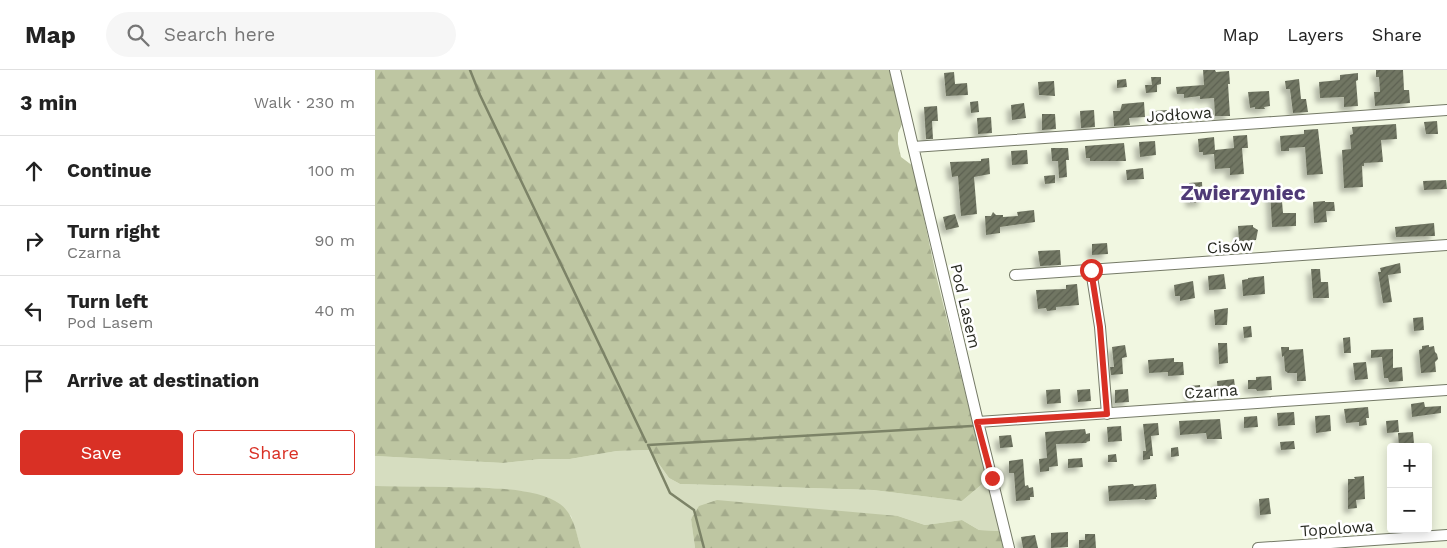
<!DOCTYPE html>
<meta charset="utf-8">
<style>
body{margin:0;font-family:"Work Sans",sans-serif;background:#f6f6f6;color:#222}
.controls{position:absolute;right:15px;bottom:15px;display:grid;overflow:hidden;border-radius:5px;box-shadow:0 2px 12px #0003}
.controls button{width:45px;height:45px;display:grid;place-items:center;padding:0;border:0;border-bottom:1px solid #e0e0e0;background:#fff;color:#222;font:25px sans-serif}
.stop{position:absolute;width:15px;height:15px;margin:-11px;border:4px solid #d93025;border-radius:50%;background:#fff}
.stop.end{background:#d93025;border-color:#fff;box-shadow:0 1px 5px #0008}
.list{margin:0;padding:0;list-style:none}
h2{display:flex;justify-content:space-between;align-items:center;height:65px;margin:0;padding:0 20px;font-size:21px}
h2 small{font-size:16px;font-weight:400;color:#767676}
.list li{display:grid;grid-template-columns:32px 1fr auto;gap:15px;align-items:center;box-sizing:border-box;height:70px;padding:0 20px;border-top:1px solid #e0e0e0}
.list b{display:block;font-size:19px;white-space:nowrap}
.list p{margin:0;font-size:16px;white-space:nowrap;color:#767676}
.list em{font-size:16px;font-style:normal;color:#767676}
.actions{display:flex;gap:10px;padding:15px 20px}
.actions a{flex:1;padding:11px 0;border:1px solid #d93025;border-radius:5px;text-align:center;font-size:18px;color:#d93025}
.actions .main{background:#d93025;color:#fff}
.icon{flex:none;width:28px;height:28px;fill:none;stroke:currentColor;stroke-width:2;stroke-linecap:round;stroke-linejoin:round}
.map{position:relative;flex:none;width:1072px;height:478px;overflow:hidden}
header{display:flex;align-items:center;gap:30px;box-sizing:border-box;height:70px;padding:0 25px;background:#fff;border-bottom:1px solid #e0e0e0}
header strong{font-size:24px}
nav{display:flex;gap:28px;margin-inline-start:auto;font-size:18px}
.search{width:350px;height:45px;background:#f6f6f6;display:flex;align-items:center;gap:12px;box-sizing:border-box;padding:0 18px;border-radius:28px;color:#767676;font-size:19px}
main{display:flex}
aside{flex:1;background:#fff}
.map>svg:first-child{display:block}
.green{fill:#d6ddc0}
.forest{fill:url(#forest-firs)}
.lines{fill:none;stroke-linecap:round;stroke-linejoin:round}
.stream{stroke:#7c8367;stroke-width:2.5}
.building{fill:url(#building-hatch);filter:url(#shadow)}
.street-casing{stroke:#757a67;stroke-width:12}
.street{stroke:#fff;stroke-width:10}
.route{stroke:#d93025;stroke-width:6}
.labels{text-anchor:middle;stroke-width:5;stroke-linejoin:round;paint-order:stroke}
.street-label{font-size:16px;fill:#262820;stroke:#fff}
.district-label{font-size:21px;font-weight:bold;fill:#4f3a76;stroke:#fff}
</style>
<header>
<strong>Map</strong>
<div class="search"><svg class="icon" aria-label="search" viewBox="0 0 24 24"><circle cx="10" cy="10" r="6"/><path d="M15 15l6 6"/></svg>Search here</div>
<nav><a>Map</a><a>Layers</a><a>Share</a></nav>
</header>
<main>
<aside>
<h2>3 min<small>Walk · 230 m</small></h2>
<ul class="list">
<li><svg class="icon" aria-label="ahead" viewBox="0 0 24 24"><path d="M12 20V5M6 11l6-6 6 6"/></svg><div><b>Continue</b></div><em>100 m</em></li>
<li><svg class="icon" aria-label="right" viewBox="0 0 24 24"><path d="M7 20v-9h11M14 6l5 5-5 5"/></svg><div><b>Turn right</b><p>Czarna</p></div><em>90 m</em></li>
<li><svg class="icon" aria-label="left" viewBox="0 0 24 24"><path d="M17 20v-9H6M10 6l-5 5 5 5"/></svg><div><b>Turn left</b><p>Pod Lasem</p></div><em>40 m</em></li>
<li><svg class="icon" aria-label="arrive" viewBox="0 0 24 24"><path d="M6 21V4h12l-3 4 3 4H6"/></svg><div><b>Arrive at destination</b></div></li>
</ul>
<div class="actions"><a class="main">Save</a><a>Share</a></div>
</aside>
<div class="map">
<svg width="1072" height="478" viewBox="0 0 1072 478">
<defs>
<pattern id="forest-firs" width="22" height="20" patternUnits="userSpaceOnUse" patternTransform="scale(1.25)"><rect width="22" height="20" fill="#bec6a2"/><path d="M5 1l3.5 6h-7zM16 11l3.5 6h-7z" fill="#a3aa8b"/></pattern>
<pattern id="building-hatch" width="6" height="6" patternUnits="userSpaceOnUse" patternTransform="scale(1.25)"><rect width="6" height="6" fill="#717663"/><path d="M-1 1l2-2M0 6l6-6M5 7l2-2" fill="none" stroke="#5d6151"/></pattern>
<filter id="shadow"><feDropShadow dx="-4.5" dy="4.5" stdDeviation="2.5" flood-color="#0004"/></filter>
</defs>
<rect width="100%" height="100%" fill="#f1f7e1"/>
<path class="green" d="M274,380L294,408L305,414L498,420L587,431L612,410L625,461L604,460L587,450L550,455L523,446L316,448L320,478H206L196,446L151,422L117,418L0,416V386L128,393L166,389H195L242,381Z"/>
<path class="forest" d="M0,0H515L527,54L523,63V74L526,87L538,96L561,205L612,410L587,431L498,420L305,414L294,408L274,380L242,381L195,389H166L128,393L0,386Z
M0,416C24,416 49,417 73,417C103,418 160,416 185,434C199,444 201,463 206,478H0Z
M342,430L523,446L550,455L587,450L604,460L625,461L629,478H320L316,449L324,436Z"/>
<g class="lines">
<path class="stream" d="M95,0L105,25L271,372
M329,478L319,440L295,423L273,375L597,356"/>
</g>
<path class="building" d="M828,0H840L841,2L854,1L855,14H853L855,46H840L839,28L825,29V26L809,28V24H802L801,17L829,15Z
M1001,0H1028L1029,20H1034L1035,33L1000,36L999,22H1005L1004,7H1001Z
M579,2L580,14L592,13L593,25L571,26L569,3Z
M983,3V10L981,11L983,36L969,37V27L945,28L944,12L965,10V5Z
M776,7H786V14L782,15V22L771,23L770,15H777Z
M751,9L752,17L742,18V10Z
M924,9L926,29H931L933,42L918,43L915,19H911L910,11Z
M679,11L680,26L664,25L663,12Z
M894,21L895,36L889,37L890,39H880V37L875,38L873,22Z
M603,31L604,42L596,43L595,32Z
M769,32L770,47L754,48L755,55L739,56L738,41H745L747,34Z
M649,33L651,48L637,50L636,35Z
M562,36L563,51H557L558,69H551L549,37Z
M719,40L720,57L706,58L705,41Z
M792,40L793,52L780,53L779,41Z
M667,44H680L681,59L667,60Z
M616,47L617,63L603,64L602,48Z
M1062,51L1063,64H1051L1049,52Z
M1021,54L1022,69L1006,70L1008,92L989,93V96H987L988,117L969,118L967,80L976,79L975,65L978,64L977,57Z
M943,59L948,104L932,105L930,77L914,78V81H906L905,66L929,64V60Z
M872,65L873,78H867L869,104L855,105V98L840,99L839,84L828,85V82H824L823,69L839,67L840,80L859,78L858,66Z
M780,71L781,85L765,87L764,72Z
M749,73L751,91H715V88H711L710,76Z
M676,78H693L694,90H691L692,107L684,108L683,91H677Z
M652,80L653,94L637,95L636,81Z
M614,88L615,104L599,107L602,144L586,146L583,106L577,107L575,92L606,91V89Z
M768,98L769,109L752,110L751,100Z
M680,105V113L670,114L669,106Z
M1071,110L1072,119L1049,120L1048,111Z
M827,112L828,132L815,133L814,113Z
M895,120H906L908,143H921V156L897,157Z
M950,131V132H959L960,141H951L952,152L939,153L938,132Z
M659,140L660,152L625,157V163L611,165L610,146H616L618,142L621,145H628V147L643,146L642,142Z
M580,144L584,157L571,160L568,147Z
M1059,153L1060,166L1021,167L1020,157Z
M878,155V157L883,160L881,170L864,172L863,156Z
M732,173L733,184L717,185V174Z
M685,180L686,195L665,196L663,181Z
M1025,193L1026,203L1013,205L1017,232L1008,233L1003,202H1006L1005,198Z
M936,199H945L946,212H953L954,228H938Z
M849,204L851,219L834,220L833,206Z
M889,206L890,224L868,226L867,210L873,209V208Z
M818,211L820,228L805,231V226H800L799,215Z
M702,214L704,235L681,237V240L672,241L671,238L663,239L661,220L691,219V215Z
M853,238L852,255H840L839,240Z
M1048,247L1049,260L1039,261L1038,248Z
M876,256L877,267L869,268L868,257Z
M975,267L976,283H969L968,268Z
M843,273H852L853,293L844,294Z
M750,275L752,287L747,288L748,304L736,305L735,297H739L737,277Z
M1054,275V277L1059,276L1060,282L1062,284L1063,289L1060,292L1061,302L1046,303L1044,280L1047,279V276Z
M906,277H914V280L928,279L931,311H922V303H913L910,301L909,286L907,287Z
M1018,279V298L1027,297L1028,311L1014,312L1013,308H1009L1007,287L996,288V280Z
M799,288V292H808L809,305L793,306V302L774,303L773,290Z
M991,292L993,309L980,310L978,293Z
M896,306L897,320L882,321L881,319H873V310H881V307Z
M859,309L860,317L855,318L856,323L843,324L842,311Z
M825,315L826,328L815,329L814,316Z
M685,319L686,333L672,334L671,320Z
M715,319L716,331L703,332L702,320Z
M753,319L754,332L740,333V320Z
M1049,332L1050,337L1066,336V343L1037,347L1036,334Z
M993,337L994,348H991L992,355L984,356V352L971,353L969,339Z
M919,342L920,355L903,356L902,343Z
M955,345L956,361L941,363L940,346Z
M882,346L883,357L869,358V347Z
M845,349L847,369H832L831,363L805,365L804,351Z
M1023,350L1024,362L1012,363L1011,351Z
M783,353L784,365L776,366L778,386H775V389L768,390V381H771L768,354Z
M746,356L747,371L733,372L732,357Z
M710,359L711,364L715,363V371L711,372L712,373L681,374L683,396L674,397V401L665,402L664,389L672,388L670,362Z
M1038,362L1039,374H1032V377H1024L1023,363Z
M636,365L638,377L625,378L624,366Z
M919,371L920,379L906,380L905,372Z
M803,377L804,386L796,387V378Z
M741,384L742,392H733V385Z
M707,388L708,397L693,398V389Z
M648,389L650,416L653,415L654,418L658,417L659,427H655V430L641,431L639,403H634V391Z
M989,406L990,429L981,430L982,438L973,439V409H980L979,407Z
M758,414L759,416L781,414L782,427H781V429L770,430V429L734,431L733,416Z
M894,428L896,444L885,445L884,429Z
M693,462V477L676,478V463Z
M710,464H720L721,478H704V470H710Z
M660,465L663,478H648L646,467Z"/>
<g class="lines">
<defs>
<path id="street" d="M520,0L603,352L634,478
M538,77L1072,40
M716,200L725,257L732,344
M640,205L1072,175
M603,352L1072,320
M883,478L1072,465"/>
</defs>
<use href="#street" class="street-casing"/>
<use href="#street" class="street"/>
</g>
<g class="lines">
<path class="route" d="M617,408L602,352L732,344L725,257L716,200"/>
</g>
<g class="labels">
<g class="street-label">
<text transform="translate(804 44) rotate(-4)" y="6">Jodłowa</text>
<text transform="translate(855 176) rotate(-4)" y="6">Cisów</text>
<text transform="translate(591 236) rotate(77)" y="6">Pod Lasem</text>
<text transform="translate(836 321) rotate(-4)" y="6">Czarna</text>
<text transform="translate(962 458) rotate(-4)" y="6">Topolowa</text>
</g>
<g class="district-label">
<text x="868" y="130">Zwierzyniec</text>
</g>
</g>
</svg>
<div class="controls">
<button>+</button>
<button>−</button>
</div>
<div class="stop" style="left:716px;top:200px"></div>
<div class="stop end" style="left:617px;top:408px"></div>
</div>
</main>
